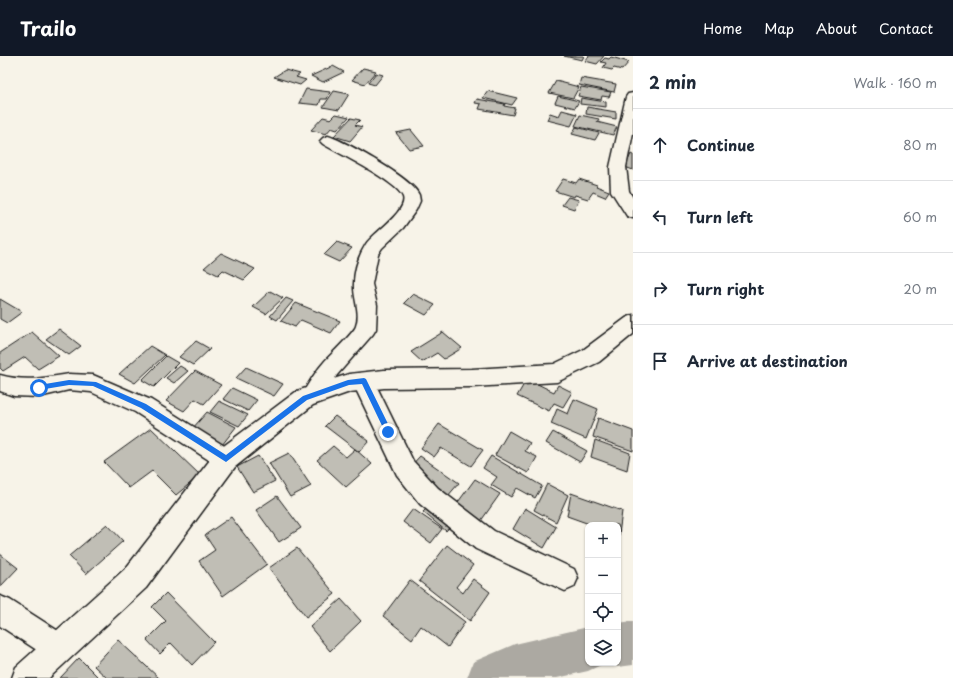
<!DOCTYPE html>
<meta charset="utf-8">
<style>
body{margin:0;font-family:"Playpen Sans",sans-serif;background:#f6f6f7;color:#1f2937}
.controls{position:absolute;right:12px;bottom:12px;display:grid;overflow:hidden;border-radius:8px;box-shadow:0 1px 3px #0004}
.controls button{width:36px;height:36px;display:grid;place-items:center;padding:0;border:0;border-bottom:1px solid #e0e1e3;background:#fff;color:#1f2937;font:20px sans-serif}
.stop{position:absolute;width:12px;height:12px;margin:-9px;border:3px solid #1a73e8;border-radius:50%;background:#fff}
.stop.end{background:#1a73e8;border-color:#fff;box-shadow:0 1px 4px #0008}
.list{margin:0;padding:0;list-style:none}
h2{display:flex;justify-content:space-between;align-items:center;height:52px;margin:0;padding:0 16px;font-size:17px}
h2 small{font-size:13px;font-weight:400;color:#747a83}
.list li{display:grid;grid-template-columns:26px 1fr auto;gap:12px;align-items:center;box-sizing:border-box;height:72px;padding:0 16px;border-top:1px solid #e0e1e3}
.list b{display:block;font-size:15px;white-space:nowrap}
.list em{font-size:13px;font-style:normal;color:#747a83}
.icon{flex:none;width:22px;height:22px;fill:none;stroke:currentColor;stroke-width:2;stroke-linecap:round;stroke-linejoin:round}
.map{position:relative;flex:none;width:633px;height:622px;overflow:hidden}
header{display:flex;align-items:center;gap:24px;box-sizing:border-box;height:56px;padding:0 20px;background:#111827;color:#fff}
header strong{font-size:19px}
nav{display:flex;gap:22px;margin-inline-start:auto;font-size:14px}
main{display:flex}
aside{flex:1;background:#fff}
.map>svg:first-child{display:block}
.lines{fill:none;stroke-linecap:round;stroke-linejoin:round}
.river{fill:#aca9a2;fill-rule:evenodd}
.building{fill:#c0beb5;stroke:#1c1c1c}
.street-casing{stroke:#1c1c1c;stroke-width:3}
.secondary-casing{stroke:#1c1c1c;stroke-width:3}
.street{fill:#f7f3e8;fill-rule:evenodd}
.secondary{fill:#f7f3e8;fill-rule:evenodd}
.route{fill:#1a73e8}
</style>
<header>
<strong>Trailo</strong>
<nav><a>Home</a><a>Map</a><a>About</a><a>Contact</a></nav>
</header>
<main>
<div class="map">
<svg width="633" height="622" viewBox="0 0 633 622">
<rect width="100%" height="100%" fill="#f7f3e8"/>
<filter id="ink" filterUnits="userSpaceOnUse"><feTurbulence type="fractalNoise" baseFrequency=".025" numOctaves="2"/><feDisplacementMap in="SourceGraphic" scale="8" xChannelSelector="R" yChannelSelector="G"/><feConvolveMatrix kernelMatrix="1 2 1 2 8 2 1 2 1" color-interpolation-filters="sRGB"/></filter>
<g filter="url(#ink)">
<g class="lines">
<path class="river" d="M633,565V609L618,611L609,607H618V567Z
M588,571V607H604L603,608L588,615L557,622H467L473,606L515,588Z"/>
</g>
<path class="building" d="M564,0H584L582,4Z
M589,0H604L597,8L585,5Z
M611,1L629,6L622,14L614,12L612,14L603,12L606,7L601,6L605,2L609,3Z
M333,10L344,16L323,26L311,20Z
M363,12L376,15L365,28L352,24Z
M285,14L300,18L296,21L306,24L300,29L274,21Z
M376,17L383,19L375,29L368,27Z
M581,22L616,28L614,36L579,29Z
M556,25L579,31L573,42L549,37Z
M581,31L611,36L609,41L602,40L601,44L578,40Z
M306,33L330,36L327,43H321L319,49L299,47Z
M334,35L349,38L339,54L323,51Z
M488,35L517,42L512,49L483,42Z
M558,40L579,45L575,52L555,47Z
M581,42L606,46V51L580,48Z
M477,43L505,48L504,50L515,52L513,59L479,53L481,48L475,47Z
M587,51L616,56V63L586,58Z
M562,54L577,58L571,70L547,64L550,57L559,60Z
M336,58L349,61L337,74L331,72L326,78L311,74L323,61L331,63Z
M580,59L599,63L597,66L617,71L613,79L575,70Z
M351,62L360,64L355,69L362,71L350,85L334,80Z
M576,71L599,77L595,84L572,78Z
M411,74L424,90L409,93L396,77Z
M631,98L633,99V114L625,111Z
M563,123L576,127L579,123L597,129L596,130L609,135L605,141L593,136L588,143L575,139L574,141L555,135Z
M568,141L579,144L574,153L562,149Z
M337,186L352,192L339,206L324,199Z
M221,197L255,213L244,224L223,214L218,219L204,212Z
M270,235L283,242L266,258L253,251Z
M413,238L435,249L426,259L404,247Z
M286,242L293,245L277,264L270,260Z
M0,243L22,256L7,267L0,263Z
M296,247L340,265L331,277L301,264L295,271L281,265Z
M59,273L81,290L69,299L46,283Z
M32,276L59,300L38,313L25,301L3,315L0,312V297Z
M443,276L462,292L444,303L437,297L422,306L411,296Z
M196,285L210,293L193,309L179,301Z
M150,290L165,299L135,327L119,318Z
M166,300L178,307L154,331L142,324Z
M180,310L188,315L174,327L166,322Z
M246,311L283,328L274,340L236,322Z
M195,315L221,329L204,348L195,343L184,355L166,345Z
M527,323L554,336L558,329L572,336L563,351L554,347L549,355L517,340Z
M232,332L257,344L248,355L223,343Z
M574,343L598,353L586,383L551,368L557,353L568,358Z
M219,345L248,359L239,370L210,356Z
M207,356L236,371L222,389L192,373Z
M335,360L369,385L359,396L325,370Z
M598,362L633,375V395L593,381Z
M439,368L483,394L471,410L441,392L434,401L421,392Z
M151,372L200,419L176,439L152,415L129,432L104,406Z
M509,375L530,387L525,395L537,401L528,417L495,399Z
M553,376L587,395L580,406L546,387Z
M595,384L630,397L627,414L591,401Z
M333,390L346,401L355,393L372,408L346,431L317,404Z
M289,397L311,430L290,441L269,407Z
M258,400L275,425L253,436L237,411Z
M420,400L459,427L447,441L408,413Z
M491,400L542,430L535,442L517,432L511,441L491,429L497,421L483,412Z
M475,423L500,438L478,469L453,453Z
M547,428L568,439L556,466L534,454Z
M571,437L622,455L619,479L618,469H592L567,460Z
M277,440L301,472L279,486L256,454Z
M433,446L456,464L446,475L423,456Z
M525,452L556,471L544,492L513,473Z
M413,453L442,473L431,487L403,466Z
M231,461L267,508L223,540L199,505L215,494L205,479Z
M107,468L123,485L86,518L69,500Z
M447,489L473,509L456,531L463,537L473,523L490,536L470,565L419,525Z
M297,492L335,538L306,561L269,512Z
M0,498L18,512L0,531Z
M410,524L465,566L448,591L421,570L412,583L383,560Z
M166,537L214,586L192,609L171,587L160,598L147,584L166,565L152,551Z
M341,543L361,565L330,595L310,571Z
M118,584L159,622H107L94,610Z
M79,602L99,622H60Z"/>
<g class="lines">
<defs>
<path id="street" d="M328,80C345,85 413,123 419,139C419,139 420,145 420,145L416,154L403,172L382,192L378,198L372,228L377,249L376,273L373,278L337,319L321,345L313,348L305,345L302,339C308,328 315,316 324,306C330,299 354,277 356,270C361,256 353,242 354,228C354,214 359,199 366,188C373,177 408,155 403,141C398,126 338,97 323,88L320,85L323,82Z
M363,317L371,319L413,405L438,432L494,475L574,513L578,522L574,531L565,535L476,493L420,448L397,419L352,325L355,319Z
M69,318L93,319L151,344L234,396L238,403L234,410L226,413L218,410L135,356L91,336L69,334L39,341L14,340L0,335V319C25,326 44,322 69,318Z
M0,540L10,544L69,582L73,592L69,602L59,606L49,602L0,570Z"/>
<path id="secondary" d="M633,37V77L626,111L629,135L633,142V162L627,160L611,135L610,111L626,41L628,38Z
M633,259V278L599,306L557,326L472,331L384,332L350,336L313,349L235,411L146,532L49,622H12L16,611L126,512L217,395L297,335L349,318L384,314L472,313L554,308L583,294L626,262Z"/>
</defs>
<use href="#street" class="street-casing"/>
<use href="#secondary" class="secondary-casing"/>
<use href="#street" class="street"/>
<use href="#secondary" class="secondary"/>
</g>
</g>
<path class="route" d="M364,322L366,323L392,376L391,378H386L362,328L349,329L307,344L226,406L141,352L93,330L69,329L39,334L36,332L39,329L69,324L96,326L146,348L226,399L303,340L348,324Z"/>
</svg>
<div class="controls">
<button>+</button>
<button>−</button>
<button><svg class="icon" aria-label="locate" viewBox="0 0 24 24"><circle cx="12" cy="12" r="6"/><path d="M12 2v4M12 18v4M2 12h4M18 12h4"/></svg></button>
<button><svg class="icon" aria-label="layers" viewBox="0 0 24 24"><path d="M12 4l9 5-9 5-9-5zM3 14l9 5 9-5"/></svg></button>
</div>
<div class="stop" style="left:39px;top:332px"></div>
<div class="stop end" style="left:388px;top:376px"></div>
</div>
<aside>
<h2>2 min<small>Walk · 160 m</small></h2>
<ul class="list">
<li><svg class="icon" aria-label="ahead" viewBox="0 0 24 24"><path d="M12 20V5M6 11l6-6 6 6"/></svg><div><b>Continue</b></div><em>80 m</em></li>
<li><svg class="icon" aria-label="left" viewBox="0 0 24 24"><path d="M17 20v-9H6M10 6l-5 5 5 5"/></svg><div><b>Turn left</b></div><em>60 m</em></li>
<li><svg class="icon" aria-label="right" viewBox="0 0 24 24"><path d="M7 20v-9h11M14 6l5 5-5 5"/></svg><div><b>Turn right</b></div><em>20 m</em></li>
<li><svg class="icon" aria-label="arrive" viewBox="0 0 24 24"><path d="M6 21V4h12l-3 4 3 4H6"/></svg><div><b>Arrive at destination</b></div></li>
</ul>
</aside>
</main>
